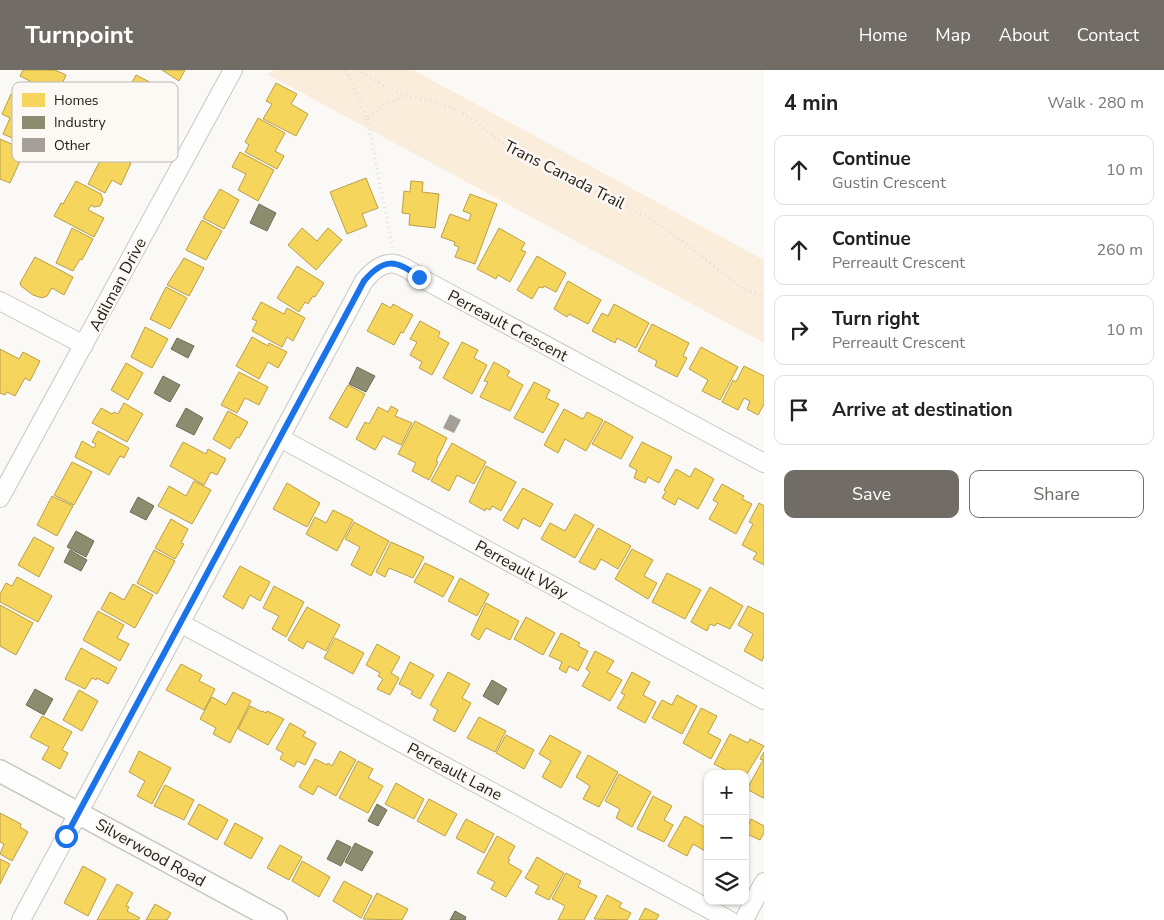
<!DOCTYPE html>
<meta charset="utf-8">
<style>
body{margin:0;font-family:"Nunito Sans",sans-serif;background:#f2f2f2;color:#222}
.controls{position:absolute;right:15px;bottom:15px;display:grid;overflow:hidden;border-radius:10px;box-shadow:0 1px 4px #0004}
.controls button{width:45px;height:45px;display:grid;place-items:center;padding:0;border:0;border-bottom:1px solid #e0e0e0;background:#fff;color:#222;font:25px sans-serif}
.stop{position:absolute;width:15px;height:15px;margin:-11px;border:4px solid #1a73e8;border-radius:50%;background:#fff}
.stop.end{background:#1a73e8;border-color:#fff;box-shadow:0 1px 5px #0008}
.list{margin:0;padding:0;list-style:none}
h2{display:flex;justify-content:space-between;align-items:center;height:65px;margin:0;padding:0 20px;font-size:21px}
h2 small{font-size:16px;font-weight:400;color:#767676}
.list li{display:grid;grid-template-columns:32px 1fr auto;gap:15px;align-items:center;box-sizing:border-box;height:70px;margin:0 10px 10px;padding:0 10px;border:1px solid #e0e0e0;border-radius:10px}
.list b{display:block;font-size:19px;white-space:nowrap}
.list p{margin:0;font-size:16px;white-space:nowrap;color:#767676}
.list em{font-size:16px;font-style:normal;color:#767676}
.actions{display:flex;gap:10px;padding:15px 20px}
.actions a{flex:1;padding:11px 0;border:1px solid #716c66;border-radius:10px;text-align:center;font-size:18px;color:#716c66}
.actions .main{background:#716c66;color:#fff}
.icon{flex:none;width:28px;height:28px;fill:none;stroke:currentColor;stroke-width:2;stroke-linecap:round;stroke-linejoin:round}
.map{position:relative;flex:none;width:764px;height:850px;overflow:hidden}
header{display:flex;align-items:center;gap:30px;box-sizing:border-box;height:70px;padding:0 25px;background:#716c66;color:#fff}
header strong{font-size:24px}
nav{display:flex;gap:28px;margin-inline-start:auto;font-size:18px}
main{display:flex}
aside{flex:1;background:#fff}
.map>svg:first-child{display:block}
.green{fill:#fbeddb}
.homes{fill:#f6d55c;stroke:#b89f48}
.industry{fill:#8c8c6e;stroke:#6d6c54}
.building{fill:#a69f97}
.lines{fill:none;stroke-linecap:round;stroke-linejoin:round}
.minor-casing{stroke:#cac6c1;stroke-width:20}
.tertiary-casing{stroke:#cac6c1;stroke-width:24}
.path{stroke:#dfdedc;stroke-width:3;stroke-dasharray:1 4;stroke-linecap:butt}
.minor{stroke:#fefefe;stroke-width:18}
.tertiary{stroke:#fefefe;stroke-width:21}
.route{stroke:#1a73e8;stroke-width:6}
.labels{text-anchor:middle;stroke-width:5;stroke-linejoin:round;paint-order:stroke}
.street-label{font-size:16px;fill:#262018;stroke:#fcf9f5}
.key{fill:#fcf9f5;stroke:#bcb8b3;stroke-width:1}
.key-label{font-size:14px;fill:#262018}
</style>
<header>
<strong>Turnpoint</strong>
<nav><a>Home</a><a>Map</a><a>About</a><a>Contact</a></nav>
</header>
<main>
<div class="map">
<svg width="764" height="850" viewBox="0 0 764 850">
<rect width="100%" height="100%" fill="#fbf9f6"/>
<path class="green" d="M275,0H413L764,190V273L267,4Z"/>
<path class="homes" d="M23,0H55L66,5L60,19L67,22L62,34L54,30L51,36L24,24L30,11L20,6Z
M162,0H185L179,11Z
M136,5L171,23L162,39L156,36L155,39L152,37L147,46L121,32Z
M276,13L297,24L291,34L308,44L296,66L263,49L272,34L266,31Z
M11,24L53,43L42,66L39,65L33,77L3,64L10,48L2,44Z
M258,48L285,63L275,81L284,86L277,99L245,82L249,75L245,72Z
M0,69L25,80L10,113L0,109Z
M97,74L131,93L121,115L112,110L105,123L88,114L101,89L92,84Z
M240,82L274,100L258,131L238,120L246,104L232,97Z
M366,108L378,138L362,144L367,156L347,164L330,122Z
M76,111L101,124L103,130L100,136L94,137L91,135L88,140L104,148L94,167L54,146L61,133L63,134Z
M411,111L423,112L422,122L439,124L435,158L409,155L410,144L402,143L404,121L410,122Z
M220,119L239,130L224,159L203,148Z
M470,124L497,134L475,194L455,187L459,177L454,175L455,172L441,167L450,144L469,151L471,144L463,141Z
M202,150L222,161L206,190L186,180Z
M72,158L93,169L82,190L80,189L73,201L56,193Z
M302,158L317,171L328,158L342,170L316,200L288,175Z
M499,158L525,173L521,180L526,182L510,212L498,205L496,209L477,199Z
M537,186L566,203L556,222L544,216L543,218L539,217L532,229L517,220Z
M35,187L73,207L64,225L52,218L47,226L42,228L33,225L21,216L20,213Z
M184,188L204,198L189,226L167,215Z
M297,196L324,213L315,227L313,226L308,234L305,232L299,242L277,228Z
M568,211L601,230L588,254L569,244L567,247L554,239Z
M166,217L187,228L170,259L150,249Z
M261,232L284,244L287,238L305,248L293,271L287,267L282,277L252,261L257,251L252,249Z
M382,233L391,238L393,234L413,245L403,263L401,262L394,275L367,261Z
M614,234L649,253L636,278L617,268L615,273L592,261L602,243L608,246Z
M420,251L440,262L438,267L449,273L432,305L419,298L422,292L410,285L417,272L410,269Z
M652,254L689,273L683,286L687,288L677,307L655,296L657,291L638,281Z
M145,257L168,269L152,298L131,287Z
M252,267L268,276L269,273L287,282L278,298L268,292L259,309L236,296Z
M462,272L478,280L474,288L487,295L472,324L443,308Z
M701,277L738,297L720,330L702,321L708,310L689,299Z
M0,279L19,289L23,282L40,291L30,311L25,308L15,326L7,322L5,325L0,323Z
M494,292L510,301L507,306L523,315L510,341L480,327L488,312L484,311Z
M126,293L143,303L128,330L111,320Z
M744,296L764,306V334L758,345L747,339L750,331L744,328L738,340L722,332L733,310L736,312Z
M239,302L268,317L259,335L245,328L237,343L221,335Z
M534,312L550,320L546,328L559,334L543,363L514,348Z
M348,315L365,324L347,358L329,348Z
M124,333L143,344L127,372L92,353L101,338L112,344L114,342L118,344Z
M391,336L398,340L395,346L412,353L401,375L383,366L375,380L356,369L365,352L369,354L378,337L388,342Z
M564,339L583,349L587,342L603,350L586,381L565,369L558,383L544,375Z
M228,341L248,352L239,368L237,367L230,379L213,369Z
M415,351L447,368L436,391L438,392L429,410L412,401L416,393L398,384Z
M605,351L633,367L621,389L592,374Z
M98,361L129,378L124,388L120,386L109,405L75,387L82,371L94,378L96,374L92,372Z
M183,372L206,384L208,379L226,389L217,405L211,402L204,415L170,396Z
M642,372L672,387L659,413L648,407L645,413L634,408L637,400L629,396Z
M452,373L486,392L474,414L457,405L449,421L431,411Z
M72,392L92,402L74,435L54,425Z
M486,396L516,412L501,441L492,436L490,440L486,438L485,441L469,432Z
M695,398L714,409L698,439L678,428L675,435L662,428L666,421L664,420L676,399L690,407Z
M194,411L211,420L192,454L158,436L169,416L186,426Z
M287,413L320,433L307,457L273,439Z
M722,414L744,426L742,429L752,434L736,464L709,449L718,433L713,430Z
M523,418L553,434L540,457L523,448L518,459L503,450Z
M52,426L73,436L57,466L37,455Z
M759,433L764,436V495L753,489L757,483L742,475L753,454L749,452Z
M333,440L353,450L337,481L306,464L315,447L326,453Z
M575,444L594,455L575,488L541,469L550,453L565,461Z
M171,449L188,459L181,473L184,474L175,489L155,478Z
M354,452L389,471L371,506L351,495L360,477L345,469Z
M598,458L631,476L618,499L601,489L595,500L579,492Z
M34,467L54,478L39,507L18,495Z
M391,472L424,487L413,508L389,498L385,507L376,502Z
M632,479L653,490L644,506L657,513L648,529L615,509Z
M154,480L175,491L157,524L137,513Z
M425,493L454,507L443,527L414,512Z
M240,496L270,512L260,531L250,525L243,539L223,527Z
M667,503L701,520L685,549L652,532Z
M17,507L52,526L38,552L0,532V524L6,513L12,516Z
M460,508L489,524L477,546L448,531Z
M133,514L153,525L135,558L101,539L110,522L124,530Z
M274,516L304,532L286,567L272,559L279,546L263,538Z
M710,517L743,536L730,559L717,553L715,556L710,554L707,561L691,552Z
M486,533L519,551L510,570L486,558L479,570L471,565Z
M0,535L33,553L16,585L0,576Z
M748,536L764,544V586L762,591L744,581L753,564L738,555Z
M307,537L340,555L326,581L307,571L303,579L288,570Z
M98,541L124,555L117,568L129,574L120,591L83,570Z
M526,547L555,563L543,585L514,569Z
M561,563L580,573L578,576L588,581L578,601L569,596L566,603L559,599L562,592L549,586Z
M335,568L364,583L353,604L324,588Z
M377,574L400,587L391,603L399,608L390,625L377,619L383,609L378,606L380,603L366,595Z
M81,578L117,598L108,614L97,608L96,610L92,608L85,619L65,609Z
M595,581L614,591L607,602L622,610L610,631L582,616L590,602L586,599Z
M410,592L434,605L420,629L411,624L413,621L399,614Z
M181,594L202,605L199,611L215,619L204,640L166,620Z
M448,602L470,614L462,628L471,633L455,662L433,650L438,640L430,635Z
M632,602L650,612L643,625L656,632L645,653L617,638L625,625L621,623Z
M79,620L98,631L82,661L63,650Z
M233,622L251,631L230,673L213,664L216,658L200,649L212,627L226,635Z
M677,625L697,636L682,664L652,648L662,630L672,635Z
M250,636L262,642V641L266,643L267,641L284,649L268,675L238,659Z
M701,638L717,646L708,663L721,670L711,689L683,673Z
M42,646L72,662L62,680L68,683L60,699L42,689L49,677L30,667Z
M479,647L506,661L495,682L467,668Z
M290,653L306,662L303,666L316,673L305,695L297,691L294,697L280,689L283,683L276,679Z
M730,664L748,673L750,669L764,676L745,707V704H733L714,694Z
M506,665L534,680L524,699L496,683Z
M550,665L581,682L561,718L542,707L551,691L539,684Z
M139,681L171,698L152,734L137,726L145,711L129,702Z
M340,681L356,690L336,726L318,716L313,725L299,717L315,689L327,695L328,693L332,696Z
M764,682V727L763,728L747,719L763,690L760,689Z
M588,685L618,702L599,737L583,729L590,716L576,707Z
M358,691L373,699L368,708L383,716L368,743L339,728Z
M619,704L651,722L632,757L616,748L620,739L605,731Z
M396,713L424,729L414,749L385,734Z
M165,715L194,730L184,750L154,736Z
M653,726L672,736L664,750L673,755L664,772L637,759Z
M429,729L457,744L445,766L417,751Z
M199,734L228,750L217,770L188,754Z
M0,743L21,754L20,757L28,762L12,791L0,784L4,774L0,772Z
M685,746L708,759L707,782L693,774L687,786L668,776Z
M466,749L494,764L484,783L456,768Z
M751,749L764,756V763L760,770L745,763Z
M235,753L263,768L251,789L224,774Z
M497,766L515,776L508,789L510,790L508,793L522,801L506,827L491,819L495,812L477,803Z
M280,775L302,787L289,810L267,798Z
M537,787L564,803L549,830L535,823L539,816L525,808Z
M0,789L10,794L0,814Z
M302,791L330,807L319,827L292,811Z
M83,796L106,809L88,846L64,833Z
M566,803L581,811L578,817L597,826L584,850H558L565,836L552,829Z
M344,811L372,826L361,848L333,831Z
M117,814L133,823L126,836L129,837L127,841L140,848L138,850H97Z
M377,823L408,839L402,850L363,849Z
M607,825L622,833L619,837L631,843L627,850L594,849Z
M155,834L171,843L167,850H146Z
M645,838L659,845L656,850H639Z"/>
<path class="industry" d="M259,134L276,143L267,161L250,153Z
M177,268L194,276L188,288L171,279Z
M357,297L375,306L366,322L349,314Z
M163,306L180,315L170,332L154,323Z
M186,338L203,348L194,365L176,356Z
M138,427L154,436L146,450L130,442Z
M76,461L94,471L86,487L67,477Z
M70,480L87,490L81,501L64,492Z
M492,610L507,619L498,635L483,626Z
M35,619L53,629L44,645L26,635Z
M377,734L387,740L378,756L368,751Z
M337,770L351,777L341,796L327,789Z
M355,773L373,782L362,801L345,792Z
M455,841L466,847L465,850H450Z"/>
<path class="building" d="M450,344L461,350L454,363L443,358Z"/>
<g class="lines">
<defs>
<path id="minor" d="M0,231L84,275
M280,368L764,630
M0,428L233,0
M180,553L729,850
M21,850L364,211C384,187 397,190 419,207L764,393
M744,850L764,812"/>
<path id="tertiary" d="M0,701L276,850"/>
</defs>
<use href="#minor" class="minor-casing"/>
<use href="#tertiary" class="tertiary-casing"/>
<path class="path" d="M346,0L367,49L384,35L406,26
M357,0L395,22L447,36L471,48L507,77L647,147L681,170L743,219L764,226
M367,49L393,178"/>
<use href="#minor" class="minor"/>
<use href="#tertiary" class="tertiary"/>
</g>
<g class="lines">
<path class="route" d="M66,766L364,211C384,187 397,190 419,207"/>
</g>
<g class="labels">
<g class="street-label">
<text transform="translate(565 104) rotate(27)" y="6">Trans Canada Trail</text>
<text transform="translate(117 214) rotate(-62)" y="6">Adilman Drive</text>
<text transform="translate(508 255) rotate(28)" y="6">Perreault Crescent</text>
<text transform="translate(522 499) rotate(29)" y="6">Perreault Way</text>
<text transform="translate(455 701) rotate(28)" y="6">Perreault Lane</text>
<text transform="translate(151 782) rotate(29)" y="6">Silverwood Road</text>
</g>
</g>
<rect x="12" y="12" width="166" height="80" rx="8" class="key"/>
<rect x="22" y="23" width="23" height="14" fill="#f6d55c"/>
<rect x="22" y="46" width="23" height="13" fill="#8c8c6e"/>
<rect x="22" y="68" width="23" height="14" fill="#a69f97"/>
<g class="key-label">
<text x="54" y="35">Homes</text>
<text x="54" y="57">Industry</text>
<text x="54" y="80">Other</text>
</g>
</svg>
<div class="controls">
<button>+</button>
<button>−</button>
<button><svg class="icon" aria-label="layers" viewBox="0 0 24 24"><path d="M12 4l9 5-9 5-9-5zM3 14l9 5 9-5"/></svg></button>
</div>
<div class="stop" style="left:66px;top:766px"></div>
<div class="stop end" style="left:419px;top:207px"></div>
</div>
<aside>
<h2>4 min<small>Walk · 280 m</small></h2>
<ul class="list">
<li><svg class="icon" aria-label="ahead" viewBox="0 0 24 24"><path d="M12 20V5M6 11l6-6 6 6"/></svg><div><b>Continue</b><p>Gustin Crescent</p></div><em>10 m</em></li>
<li><svg class="icon" aria-label="ahead" viewBox="0 0 24 24"><path d="M12 20V5M6 11l6-6 6 6"/></svg><div><b>Continue</b><p>Perreault Crescent</p></div><em>260 m</em></li>
<li><svg class="icon" aria-label="right" viewBox="0 0 24 24"><path d="M7 20v-9h11M14 6l5 5-5 5"/></svg><div><b>Turn right</b><p>Perreault Crescent</p></div><em>10 m</em></li>
<li><svg class="icon" aria-label="arrive" viewBox="0 0 24 24"><path d="M6 21V4h12l-3 4 3 4H6"/></svg><div><b>Arrive at destination</b></div></li>
</ul>
<div class="actions"><a class="main">Save</a><a>Share</a></div>
</aside>
</main>
